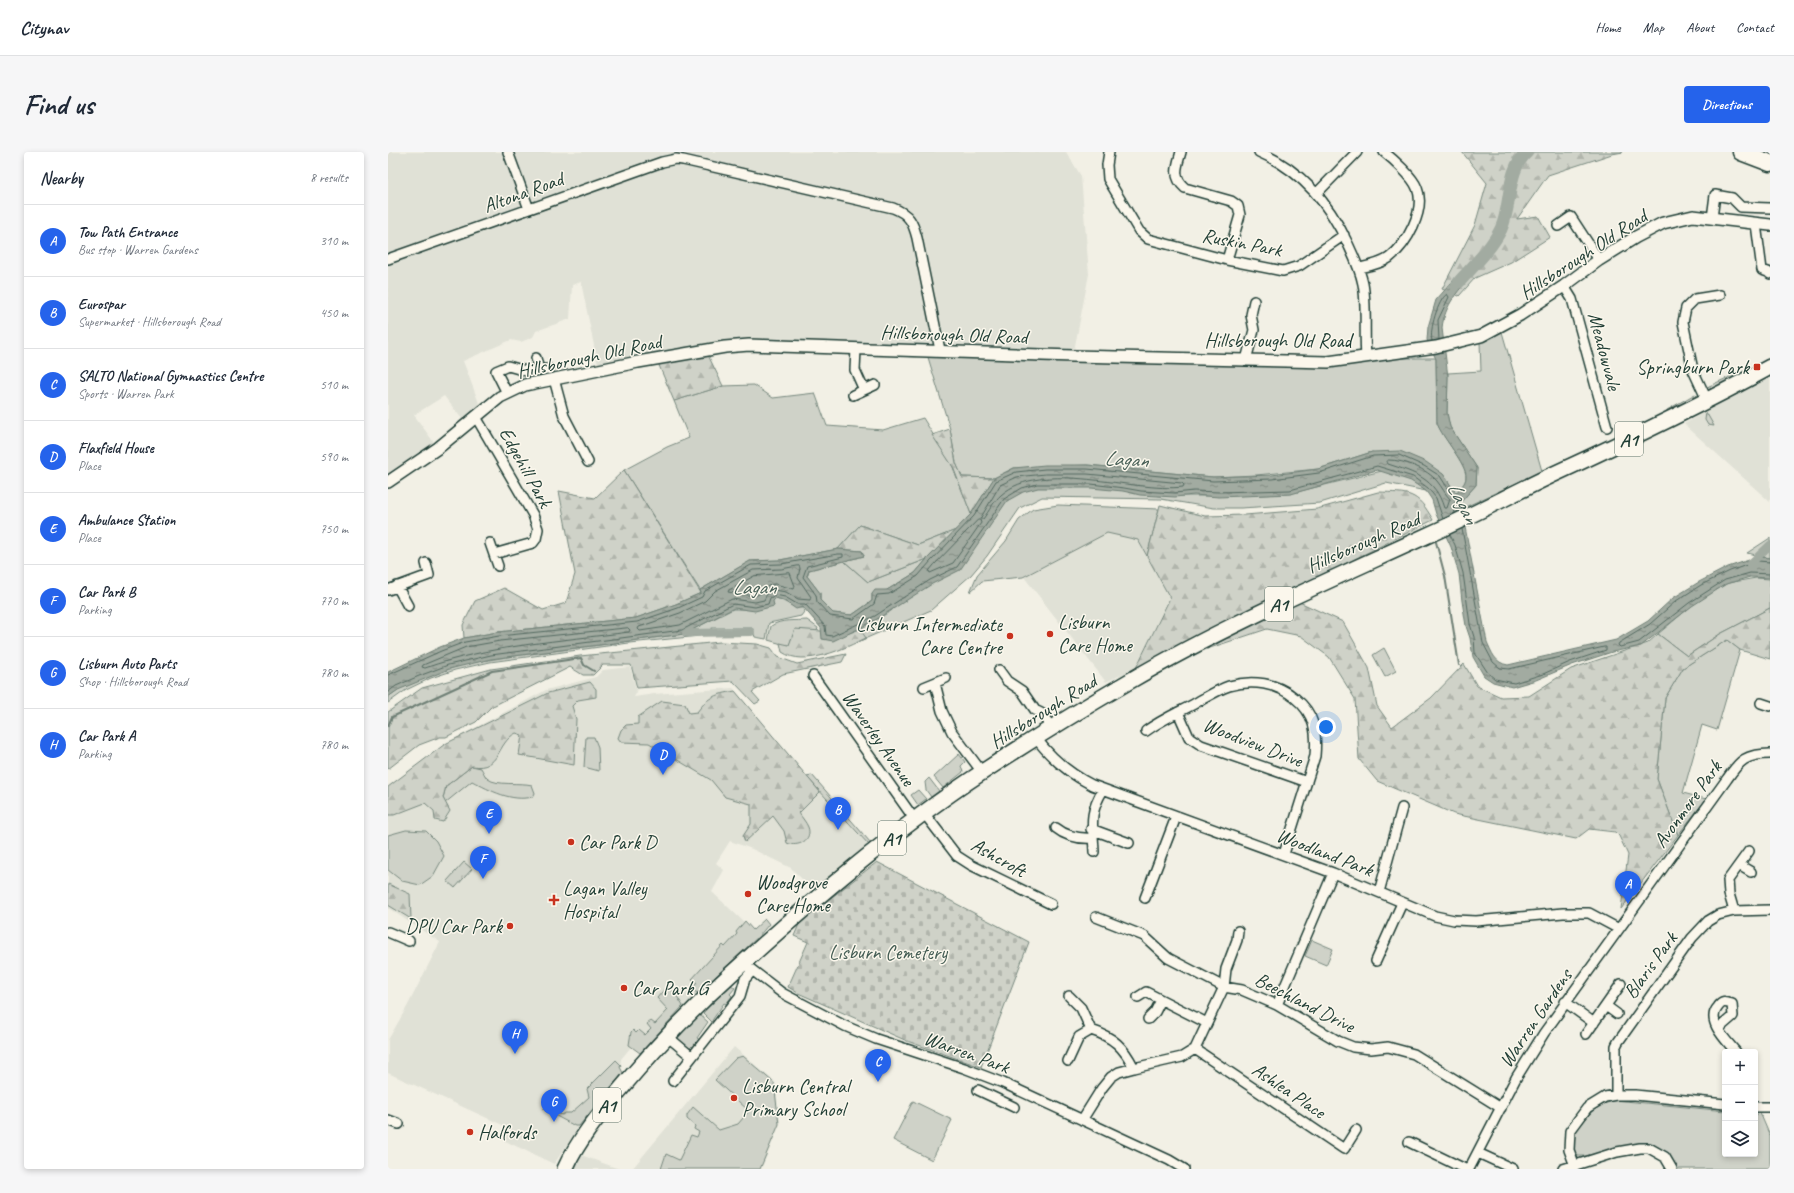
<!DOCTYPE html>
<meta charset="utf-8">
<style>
body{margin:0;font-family:Caveat,sans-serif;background:#f6f6f7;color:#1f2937}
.controls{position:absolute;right:12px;bottom:12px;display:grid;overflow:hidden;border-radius:4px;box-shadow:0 2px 6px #0003}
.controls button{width:36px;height:36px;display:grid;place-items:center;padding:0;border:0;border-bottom:1px solid #e0e1e3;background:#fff;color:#1f2937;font:20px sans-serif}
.you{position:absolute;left:938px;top:575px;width:14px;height:14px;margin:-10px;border:3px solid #fff;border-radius:50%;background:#1a73e8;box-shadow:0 0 0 6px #1a73e833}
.badge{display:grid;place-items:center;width:26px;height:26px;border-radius:50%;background:#2563eb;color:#fff;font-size:13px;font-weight:700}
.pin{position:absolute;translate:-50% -33px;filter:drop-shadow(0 1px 2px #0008)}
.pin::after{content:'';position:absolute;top:21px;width:14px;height:12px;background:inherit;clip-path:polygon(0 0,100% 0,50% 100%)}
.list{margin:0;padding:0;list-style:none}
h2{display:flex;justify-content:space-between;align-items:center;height:52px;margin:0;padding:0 16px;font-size:17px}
h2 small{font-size:13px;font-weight:400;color:#747a83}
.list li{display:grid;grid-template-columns:26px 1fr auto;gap:12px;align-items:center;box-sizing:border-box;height:72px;padding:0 16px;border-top:1px solid #e0e1e3}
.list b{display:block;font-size:15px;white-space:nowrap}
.list p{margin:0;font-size:13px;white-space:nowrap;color:#747a83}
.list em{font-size:13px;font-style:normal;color:#747a83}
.icon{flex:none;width:22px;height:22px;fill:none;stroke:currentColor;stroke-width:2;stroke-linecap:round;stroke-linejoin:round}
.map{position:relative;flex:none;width:1382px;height:1017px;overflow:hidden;border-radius:4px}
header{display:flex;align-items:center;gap:24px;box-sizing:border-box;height:56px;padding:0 20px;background:#fff;border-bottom:1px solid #e0e1e3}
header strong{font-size:19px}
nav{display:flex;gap:22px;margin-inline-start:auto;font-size:14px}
.intro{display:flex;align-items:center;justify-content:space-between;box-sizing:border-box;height:96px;padding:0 24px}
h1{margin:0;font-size:28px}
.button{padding:10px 18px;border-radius:4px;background:#2563eb;color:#fff;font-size:14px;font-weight:700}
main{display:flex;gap:24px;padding:0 24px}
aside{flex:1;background:#fff;border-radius:4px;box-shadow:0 2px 6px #0003}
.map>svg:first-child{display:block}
.built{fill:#e0e1d6}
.green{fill:#cfd2c8;stroke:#77887e}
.forest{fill:url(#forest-firs);stroke:#77887e}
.cemetery{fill:url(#cemetery-stones);stroke:#77887e}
.park{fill:url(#park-tufts);stroke:#77887e}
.water{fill:url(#water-ripples);stroke:#6e7f75}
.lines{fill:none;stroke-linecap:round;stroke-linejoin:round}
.shore{stroke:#536960;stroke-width:1}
.stream{stroke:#6e7f75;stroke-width:2}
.canal{stroke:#a2aba1;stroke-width:8}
.river{stroke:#a2aba1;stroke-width:13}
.minor-casing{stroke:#1f3d34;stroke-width:12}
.tertiary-casing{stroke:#1f3d34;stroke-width:14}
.trunk-casing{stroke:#1f3d34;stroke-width:18}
.motorway-casing{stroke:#1f3d34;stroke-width:19}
.minor{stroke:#fbf7ec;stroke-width:9}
.tertiary{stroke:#fbf7ec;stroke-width:11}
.trunk{stroke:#fbf7ec;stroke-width:15}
.motorway{stroke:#fbf7ec;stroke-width:16}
.poi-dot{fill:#c8321e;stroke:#fbf7ec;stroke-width:1.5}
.labels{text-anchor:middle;stroke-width:3;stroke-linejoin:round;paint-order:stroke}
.shield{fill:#fbf7ec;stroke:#61756b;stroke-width:1}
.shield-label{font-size:19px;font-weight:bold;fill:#1f3d34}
.street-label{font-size:20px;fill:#1f3d34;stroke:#fbf7ec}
.poi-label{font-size:20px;fill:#1f3d34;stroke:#fbf7ec;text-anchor:start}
.park-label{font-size:20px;fill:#425b52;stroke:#fbf7ec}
.water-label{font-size:21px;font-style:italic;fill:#465e55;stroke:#fbf7ec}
</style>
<header>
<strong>Citynav</strong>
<nav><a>Home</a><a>Map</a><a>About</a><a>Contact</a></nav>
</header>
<div class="intro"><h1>Find us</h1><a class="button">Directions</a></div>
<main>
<aside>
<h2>Nearby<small>8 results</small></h2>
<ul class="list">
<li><span class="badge">A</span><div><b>Tow Path Entrance</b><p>Bus stop · Warren Gardens</p></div><em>310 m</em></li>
<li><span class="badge">B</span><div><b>Eurospar</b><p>Supermarket · Hillsborough Road</p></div><em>450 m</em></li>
<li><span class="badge">C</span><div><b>SALTO National Gymnastics Centre</b><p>Sports · Warren Park</p></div><em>510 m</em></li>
<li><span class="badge">D</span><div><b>Flaxfield House</b><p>Place</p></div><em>590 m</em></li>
<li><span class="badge">E</span><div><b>Ambulance Station</b><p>Place</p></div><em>750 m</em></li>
<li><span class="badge">F</span><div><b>Car Park B</b><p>Parking</p></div><em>770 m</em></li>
<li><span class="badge">G</span><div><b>Lisburn Auto Parts</b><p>Shop · Hillsborough Road</p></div><em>780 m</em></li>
<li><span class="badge">H</span><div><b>Car Park A</b><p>Parking</p></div><em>780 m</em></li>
</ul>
</aside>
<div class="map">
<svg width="1382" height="1017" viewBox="0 0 1382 1017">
<defs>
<pattern id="forest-firs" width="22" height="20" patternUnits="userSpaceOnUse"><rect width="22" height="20" fill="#cfd2c8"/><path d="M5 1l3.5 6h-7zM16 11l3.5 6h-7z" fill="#b1b5ac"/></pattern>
<pattern id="cemetery-stones" width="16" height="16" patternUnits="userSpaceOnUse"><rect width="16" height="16" fill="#cfd2c8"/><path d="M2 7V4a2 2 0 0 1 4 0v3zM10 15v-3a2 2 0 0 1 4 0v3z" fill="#b1b5ac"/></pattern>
<pattern id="park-tufts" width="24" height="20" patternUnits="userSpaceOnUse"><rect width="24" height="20" fill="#cfd2c8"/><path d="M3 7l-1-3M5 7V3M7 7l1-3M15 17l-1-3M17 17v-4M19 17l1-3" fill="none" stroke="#b1b5ac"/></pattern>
<pattern id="water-ripples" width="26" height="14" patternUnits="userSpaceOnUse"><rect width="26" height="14" fill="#a2aba1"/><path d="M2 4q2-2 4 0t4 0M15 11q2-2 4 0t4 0" fill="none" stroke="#838c84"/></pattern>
</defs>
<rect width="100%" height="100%" fill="#f2f0e5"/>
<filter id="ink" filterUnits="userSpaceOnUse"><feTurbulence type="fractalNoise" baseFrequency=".025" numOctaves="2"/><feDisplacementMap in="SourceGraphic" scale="8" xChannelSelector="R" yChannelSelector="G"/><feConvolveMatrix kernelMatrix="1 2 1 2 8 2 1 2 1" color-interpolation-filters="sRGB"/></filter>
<g filter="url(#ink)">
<path class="built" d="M0,0H678L693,24L701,122L685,204L384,193L211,218L193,130L184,133L182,167L148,179L145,185L133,190L123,188L75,209L94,259L78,272L56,244L26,263L50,296L0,330Z
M1382,222V350L1296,272Z
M719,379L750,388L782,446L748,516L718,530L636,425Z
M242,515L249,540L246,545L266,542L345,536L439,648L482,695L427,740L403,716L364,697L342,689L328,711L336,718L324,740L371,784L285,866L243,895L233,907L232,915L235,921L193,972L166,1012L113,987L119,975L0,921V888L20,853L52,790L0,756V634L57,592L158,538L208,525L215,518Z
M346,895L387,930L392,972L373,1017H244Z
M193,1003L231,1017H186Z"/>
<path class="green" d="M1114,180L1154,319L1073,357L1072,351L1088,333L1089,316L1062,275L1059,261L1060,221L1093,219L1092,190Z
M539,202L949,213L1010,206H1048L1049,271C1054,285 1079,313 1078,325C1078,331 1072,337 1068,341L1055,322L984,300L930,317L868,323L825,325L699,313L626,316L606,326L574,325L568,311L562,277Z
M1350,221V224L1325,237L1319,235Z
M366,233L385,246L427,241L439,274L495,278L535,266L565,315L583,362L568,378L530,393L472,373L450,397L392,408L362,409L312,438L236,318L279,295L301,286L286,249L335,234Z
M1307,242L1304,248L1279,262V258Z
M1318,260L1326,274L1320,273L1317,268Z
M998,318L1022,328L1038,339L998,331L932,351L853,356H826L773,347L654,345L632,356L599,404L583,423L543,458L472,489V477L503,459L620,347L641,336L669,333L709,335L773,344H839L900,342Z
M670,353L771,357L759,404L750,388L719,381L635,425L594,429L582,440L589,423L618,389L631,368L645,357Z
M1382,386V406L1359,401Z
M539,407L527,421L499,438L484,442V449L464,463L445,461L432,448V441L419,424L421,418L456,409L480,430Z
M1368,426L1382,427V456L1332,482L1299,504L1270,482L1308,450L1340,431Z
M388,446C398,449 405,457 415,456L416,460L413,464L381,471L378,487L367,485L364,476H324L312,484L241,491L102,510L67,518L43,526L18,538L0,551V545L11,537L39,525L76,512L119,505L296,482L345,457H360Z
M419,468L430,476L429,479L404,485L401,494L380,488L383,474C393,467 407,469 419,468Z
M1339,488L1352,498L1329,578L1314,573L1295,641L1318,647L1290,683L1269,627L1277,546L1295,516Z
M996,496L1008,519L997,525L985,503Z
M198,585H206L210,595L211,619L196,615Z
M571,602L577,610L573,614L575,620L555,636L546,625Z
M84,614L93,616C95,619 97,625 100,627C109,634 132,630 144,633L147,641L145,645C123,650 103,639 84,629L57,651L55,646L58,634Z
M424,623L482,690V692L481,693L418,624Z
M541,626L551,639L543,645L538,638L537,630Z
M530,638L538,647L530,653L523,643Z
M18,678L38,679L48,689L56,704L45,724L32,733L14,729L0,718V683Z
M377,767L381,772L371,784L310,841L303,838L309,831L304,827L335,793L337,795L349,782L348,780L357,769L365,778Z
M924,788L945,797L938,813L917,804Z
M342,832L347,836L342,842L344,844L338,852L336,851L325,867L324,870L314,860Z
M279,834L287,841L295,854L252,901L241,893L243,880L245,878L248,881L251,878L257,883L263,877L259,872L263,869L267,872L280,858L269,846Z
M312,863L320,870L309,886L313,889L307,897L304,894L300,898L287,888Z
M355,904L386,931L391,972L372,1017H273L278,1002L291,1008L303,983L309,985L311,980L306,977L307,974L299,967V963L305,955L331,978L350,972L361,959L327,928L348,906Z
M228,908L233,913L232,915L235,921L191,974H187L155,957L159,956L174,963L177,961H183L201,945L199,937Z
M1227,948L1337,959V1002H1367V962L1373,963L1382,984V1017H1286L1265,994L1245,992L1199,1004H1190L1185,998L1184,986L1191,975L1208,955Z
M525,949L564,968L544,1008L505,988Z"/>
<path class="forest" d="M1074,0H1235L1224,2L1160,23L1129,67L1150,64L1162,85L1123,110L1087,126L1071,144L1054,137L1087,73L1099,31Z
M319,201L335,234L286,249L270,211Z
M562,277L568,311L574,325L606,326L583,362L565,315L544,283Z
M236,318L313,441L288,452L248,466L110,480L76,486L75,473L87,449L116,436L155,458L178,451L187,422L171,339L207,346Z
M990,340C1021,341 1029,339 1045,368L748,516L782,446L759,404L772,353L817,364L857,363L929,357Z
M472,373L530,393L568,378L539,407L480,430L456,409L476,404L474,399L450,397Z
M907,448L955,470L981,516L989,554L1004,575L1043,546L1076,512L1089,534L1113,545L1141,544L1183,517L1260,491L1270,482L1299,504L1332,482L1382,456V507L1352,498L1339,488L1295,516L1277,546L1269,627L1290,683L1233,757L1240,703L1231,684L1227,680L1201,677L1188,687L1066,662L989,629L971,607L967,547L941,505L913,484L879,477L819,497Z
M407,477L433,479L451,485L472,477L478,486C457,496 417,516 394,500L392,491L401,493Z
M332,490L369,492L383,496L390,505L409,512L458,502L454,510L395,522L364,540L372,549L367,552L345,529L249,536L243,513H215L205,523H195L182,515L103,555L88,570L58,585H52L31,593L0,617V560L34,536L103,517L192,504Z
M202,530L208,537V545L190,548L184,554L188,567L186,613L131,603L134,583L128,581C108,591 113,619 84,614L58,634L55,646L62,659L55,670L47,668L46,659L37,651L6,663H0V635L57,592L160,541Z
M347,539L432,640L411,661C414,666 418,670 420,675C425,688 410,696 399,691L396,679L385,664L357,690L355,684L363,672V652L337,645L323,628L261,591L233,590L230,586L233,578L238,573L250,572V565L274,549L297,552L301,561L309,560C322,543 327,543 347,539Z
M0,732L22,742L23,767L0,753Z"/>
<path class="cemetery" d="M489,710L641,790L593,915L519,889L410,841L400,835L420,790L406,784L412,770Z"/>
<path class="park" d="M76,710L84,717L67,736L59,729Z"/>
<path class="water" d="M1079,113L1087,121C1072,135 1056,154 1054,176L1060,225L1059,261L1062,275L1089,316L1088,333L1069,354V357L1077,375L1099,490C1104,501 1107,511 1120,513L1228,488L1260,469L1285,446L1311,430L1340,415L1370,405L1382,406V426L1362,425L1338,432L1304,454L1253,494L1224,500L1184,513L1148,528L1124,535L1105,530L1096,524L1085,505L1082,486L1078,474L1074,449L1071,422L1063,395L1048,362L1044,348L1038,339L1023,329L989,318L903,342L831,345L806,343L787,345L752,343L735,339L703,336H650L635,340L619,349L572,418L544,432L489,467L470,477L445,489L434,487L433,476L415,455L408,457L395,448L388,446L385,449L386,454L367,459L346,456L296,482L103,507L61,517L10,538L0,545V520L52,495L76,486L110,480L248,466L288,452L313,441L312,438L362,409L392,408L450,397L474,399L476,404L421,418L419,424L432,441V448L445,461L464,463L484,449V442L487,438H499L527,421L539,407L583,362L606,326L626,316L657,313H699L825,325L884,323L930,317L984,300L1012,299L1038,310L1055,322L1068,341C1072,336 1078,331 1078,325C1079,312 1054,286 1049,271L1048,207L1039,188L1040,175L1048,148Z"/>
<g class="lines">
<path class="shore" d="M1044,189C1041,178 1050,148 1059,142L1061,145L1050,168L1051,188
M1001,308C1016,308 1039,317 1049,329C1054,335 1057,342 1062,347L1059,356H1056C1047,326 1027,321 1000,312L999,310Z
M658,322H699L794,331L796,333L795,335C745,341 654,306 613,343C606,349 601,359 595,367H592L612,333L629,325Z
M590,368H592L593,371L565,411L542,421L541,419L546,413Z
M1062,383L1067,393L1075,421L1082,472L1086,485L1087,501L1100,521L1107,527L1126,531L1155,522L1182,510L1218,498V495H1216L1121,517L1112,516L1105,510L1095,491L1074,377
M1382,410L1370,409L1342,419L1313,433L1288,449L1262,472L1231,491L1230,493L1232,495L1251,490L1301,451L1337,428L1362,421L1382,422
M411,414L412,416L410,426L423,445L422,448L410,447L398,440L386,438L379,442L376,448L367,450L344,447L292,473L252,479L250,477L251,475L292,461L317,449L327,439L365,418L393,417Z
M402,421L407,434L406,437L387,432L380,434L371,442L367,444L340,440L341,438L366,424Z
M240,476L242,478L241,480C173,489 102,493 37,516L34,515L35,513L78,495L112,489Z
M0,523L53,499L77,490L111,484L249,470L290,456L314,445L317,439L324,435L363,413L393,412L450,402H455V405L419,414L415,425L428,443L429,450L442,464L465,467L486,452L489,443L501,442L530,424L543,409L586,364L608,329L628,320L657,317H699L825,329L884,327L931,321L985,304L1011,303L1036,314L1052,324L1064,343L1070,345L1065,354L1067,361
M0,540L8,534L31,524L60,513L103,503L294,478L345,452L367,455L380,452L382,446L387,443L397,445L409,452H417L437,474L438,483L444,484L487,464L542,428L569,415L616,347L634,336L649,332H703L736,336L753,339L787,341L806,339L831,340L902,338L989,314L1025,325L1040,336L1048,346L1055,367"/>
<path class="stream" d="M1048,390L1057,424L1071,513
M0,574L4,565L104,519L193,506L196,513L206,519"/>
<path class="canal" d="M1362,412L1382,393
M298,481L363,480"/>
<path class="river" d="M1071,130C1086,113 1103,97 1113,77C1124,54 1118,18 1139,0"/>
<defs>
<path id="minor" d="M120,0L141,57
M721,0L719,13L720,27L751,79L760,87L839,108L895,119L911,114L956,83
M793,0C789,14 784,25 797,36L843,49L850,54L852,63L839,108
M871,0C913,18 941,51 960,92C966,105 972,117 975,132C979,153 976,182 978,205
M929,41L969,0
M1324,66L1327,43L1344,46L1353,55L1382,56
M1368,72L1374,118L1380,120L1382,122
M1170,74L1183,65L1211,108
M0,107L274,10L288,7L295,8L505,56C521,62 525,70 529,86L552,198
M972,116C981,114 992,112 1001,106C1019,92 1038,58 1029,36C1025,25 1005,7 996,0
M1176,134L1184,147L1219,275
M148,206L151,218
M858,208L866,178L863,163L866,149
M166,227L176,264L200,310
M476,238L487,233
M119,241L108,219L120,214L138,219L161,217
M465,243L476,238L467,218L468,197
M1319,248L1305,218L1295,170L1298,156L1307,147L1332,143
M88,265L145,363L150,377L148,387L145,391L106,402
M102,391L110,414
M9,434L20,454
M0,438L41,423L38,411
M611,518L619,529L634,539L647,558L653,561L664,576
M425,524L527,668
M547,531L554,559L564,580L594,620
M536,535L558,526
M1373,551L1382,554
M790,560L801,585L813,593L919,630
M758,579C773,568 789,561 806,552C817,546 829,538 841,534C864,527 889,531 907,546C927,562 929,580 927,604L896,702
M648,586C663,606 682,622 704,633L945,721L1047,764L1066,768L1088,769L1175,761H1201L1231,777
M536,661L569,704L583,713L663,752
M668,676C679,685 691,687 705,686
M703,677L741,691
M706,700C705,673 700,663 715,638
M1351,713L1363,720
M991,740L1014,656
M757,746L788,665
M1346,759L1341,742L1340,728L1361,699
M708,765L756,784L780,806L836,835L854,838L889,853L950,889L965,895L983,897L1000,895L1026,902L1113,956
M0,780L21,789
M988,809L1014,751
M355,811L394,841L457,874L488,887L576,916L615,931L781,1008L796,1017
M681,844L693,856L703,878
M750,845L758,840L819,871
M1177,850L1206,871
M889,853L945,721
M1218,854L1229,862
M760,867L767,860L773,848
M1330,877L1345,864L1344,852C1337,850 1334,849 1330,855C1317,869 1339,889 1348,900
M1198,882L1233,832
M279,884L304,905
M807,897L956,997L968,978
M680,909L691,885L703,878C725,885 736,895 746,916
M285,929L352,844L357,827L364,819
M590,938L626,955
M1228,943V894L1230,890L1304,786L1320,769L1330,763L1346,759L1382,758
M1367,955H1382
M0,968L11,972
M694,968L714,936L723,925L731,920L746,916L794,905L807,897L836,835L838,817L849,788L850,779
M1021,990L1077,1017
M1090,1001L1125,1017
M1187,1014L1181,998L1182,979L1199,956L1217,945L1228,943H1247L1337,952
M1081,1017L1128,926L1156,881L1339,627C1352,608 1358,602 1382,602
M1175,1017L1229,1000L1252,996H1261L1277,1005L1284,1017"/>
<path id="tertiary" d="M0,330L50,296L112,245L137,233L250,210L337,195L361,193L685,204L940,210L1048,195L1093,184L1132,163L1176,134L1211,108L1248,85L1275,71L1305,64L1382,73"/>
<path id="trunk" d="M177,1017C190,988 211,963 231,939C266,897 303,858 343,822C423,749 506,678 596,619C643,588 692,558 740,530C836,474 938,430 1038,384C1081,365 1122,343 1164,323C1238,289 1311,254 1382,215"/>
<path id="motorway" d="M1353,0L1382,11"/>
</defs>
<use href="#minor" class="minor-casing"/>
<use href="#tertiary" class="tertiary-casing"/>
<use href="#trunk" class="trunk-casing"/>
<use href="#motorway" class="motorway-casing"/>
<use href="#minor" class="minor"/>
<use href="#tertiary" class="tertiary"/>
<use href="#trunk" class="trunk"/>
<use href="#motorway" class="motorway"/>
</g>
</g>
<g class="poi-dot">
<rect x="1365" y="211" width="8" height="8" rx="2"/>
<circle cx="662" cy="482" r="4"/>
<circle cx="622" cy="484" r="4"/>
<circle cx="183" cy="690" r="4"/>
<circle cx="360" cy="742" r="4"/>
<path d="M164 742h4v4h4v4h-4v4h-4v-4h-4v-4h4z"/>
<circle cx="122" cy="774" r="4"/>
<circle cx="236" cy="836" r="4"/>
<circle cx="346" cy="946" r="4"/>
<circle cx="82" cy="980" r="4"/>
</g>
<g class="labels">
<g class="shield">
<rect x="1227" y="270" width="28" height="34" rx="3"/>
<rect x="877" y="435" width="28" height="34" rx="3"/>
<rect x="490" y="669" width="28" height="34" rx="3"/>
<rect x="205" y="936" width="28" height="34" rx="3"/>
</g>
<g class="shield-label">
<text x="1241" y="294">A1</text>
<text x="891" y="459">A1</text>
<text x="504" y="693">A1</text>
<text x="219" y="960">A1</text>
</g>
<g class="street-label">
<text transform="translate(135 40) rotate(-20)" y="7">Altona Road</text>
<text transform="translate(854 90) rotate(11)" y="7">Ruskin Park</text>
<text transform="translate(1195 102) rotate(-33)" y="7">Hillsborough Old Road</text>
<text transform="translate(566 182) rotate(2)" y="7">Hillsborough Old Road</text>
<text x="890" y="195">Hillsborough Old Road</text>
<text transform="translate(1217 199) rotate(75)" y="7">Meadowvale</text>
<text transform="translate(201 204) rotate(-12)" y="7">Hillsborough Old Road</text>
<text transform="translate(138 315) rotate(61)" y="7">Edgehill Park</text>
<text transform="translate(975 390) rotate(-24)" y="7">Hillsborough Road</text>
<text transform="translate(655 559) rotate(-32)" y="7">Hillsborough Road</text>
<text transform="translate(491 586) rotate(55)" y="7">Waverley Avenue</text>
<text transform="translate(865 590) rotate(21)" y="7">Woodview Drive</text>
<text transform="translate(1299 652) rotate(-54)" y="7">Avonmore Park</text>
<text transform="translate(937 700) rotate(21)" y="7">Woodland Park</text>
<text transform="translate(611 705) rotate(29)" y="7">Ashcroft</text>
<text transform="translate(1262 813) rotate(-54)" y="7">Blaris Park</text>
<text transform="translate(917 850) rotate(27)" y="7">Beechland Drive</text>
<text transform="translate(1147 866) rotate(-56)" y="7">Warren Gardens</text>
<text transform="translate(579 900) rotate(20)" y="7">Warren Park</text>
<text transform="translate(901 938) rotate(34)" y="7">Ashlea Place</text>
</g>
<g class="poi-label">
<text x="1361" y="222" text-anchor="end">Springburn Park</text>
<text x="670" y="477">Lisburn<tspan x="670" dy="23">Care Home</tspan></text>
<text x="614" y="479" text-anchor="end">Lisburn Intermediate<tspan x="614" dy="23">Care Centre</tspan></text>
<text x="191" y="697">Car Park D</text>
<text x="368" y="737">Woodgrove<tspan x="368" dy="23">Care Home</tspan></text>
<text x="175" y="743">Lagan Valley<tspan x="175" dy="23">Hospital</tspan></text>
<text x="114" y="781" text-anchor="end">DPU Car Park</text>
<text x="244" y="843">Car Park G</text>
<text x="354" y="941">Lisburn Central<tspan x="354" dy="23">Primary School</tspan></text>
<text x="90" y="987">Halfords</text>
</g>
<g class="park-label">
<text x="500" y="807">Lisburn Cemetery</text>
</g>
<g class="water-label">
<text transform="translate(738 307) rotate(3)" y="7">Lagan</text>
<text transform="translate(1075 351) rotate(63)" y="7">Lagan</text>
<text x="366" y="442">Lagan</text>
</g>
</g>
</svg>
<div class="controls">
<button>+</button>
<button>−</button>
<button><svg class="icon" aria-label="layers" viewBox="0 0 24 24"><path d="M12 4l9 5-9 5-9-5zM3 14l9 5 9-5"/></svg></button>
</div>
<div class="you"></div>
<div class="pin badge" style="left:1240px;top:752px">A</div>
<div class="pin badge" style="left:450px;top:678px">B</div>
<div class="pin badge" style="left:490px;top:930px">C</div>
<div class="pin badge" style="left:275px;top:623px">D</div>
<div class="pin badge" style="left:101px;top:682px">E</div>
<div class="pin badge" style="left:95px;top:727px">F</div>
<div class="pin badge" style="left:166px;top:970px">G</div>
<div class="pin badge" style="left:127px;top:902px">H</div>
</div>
</main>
